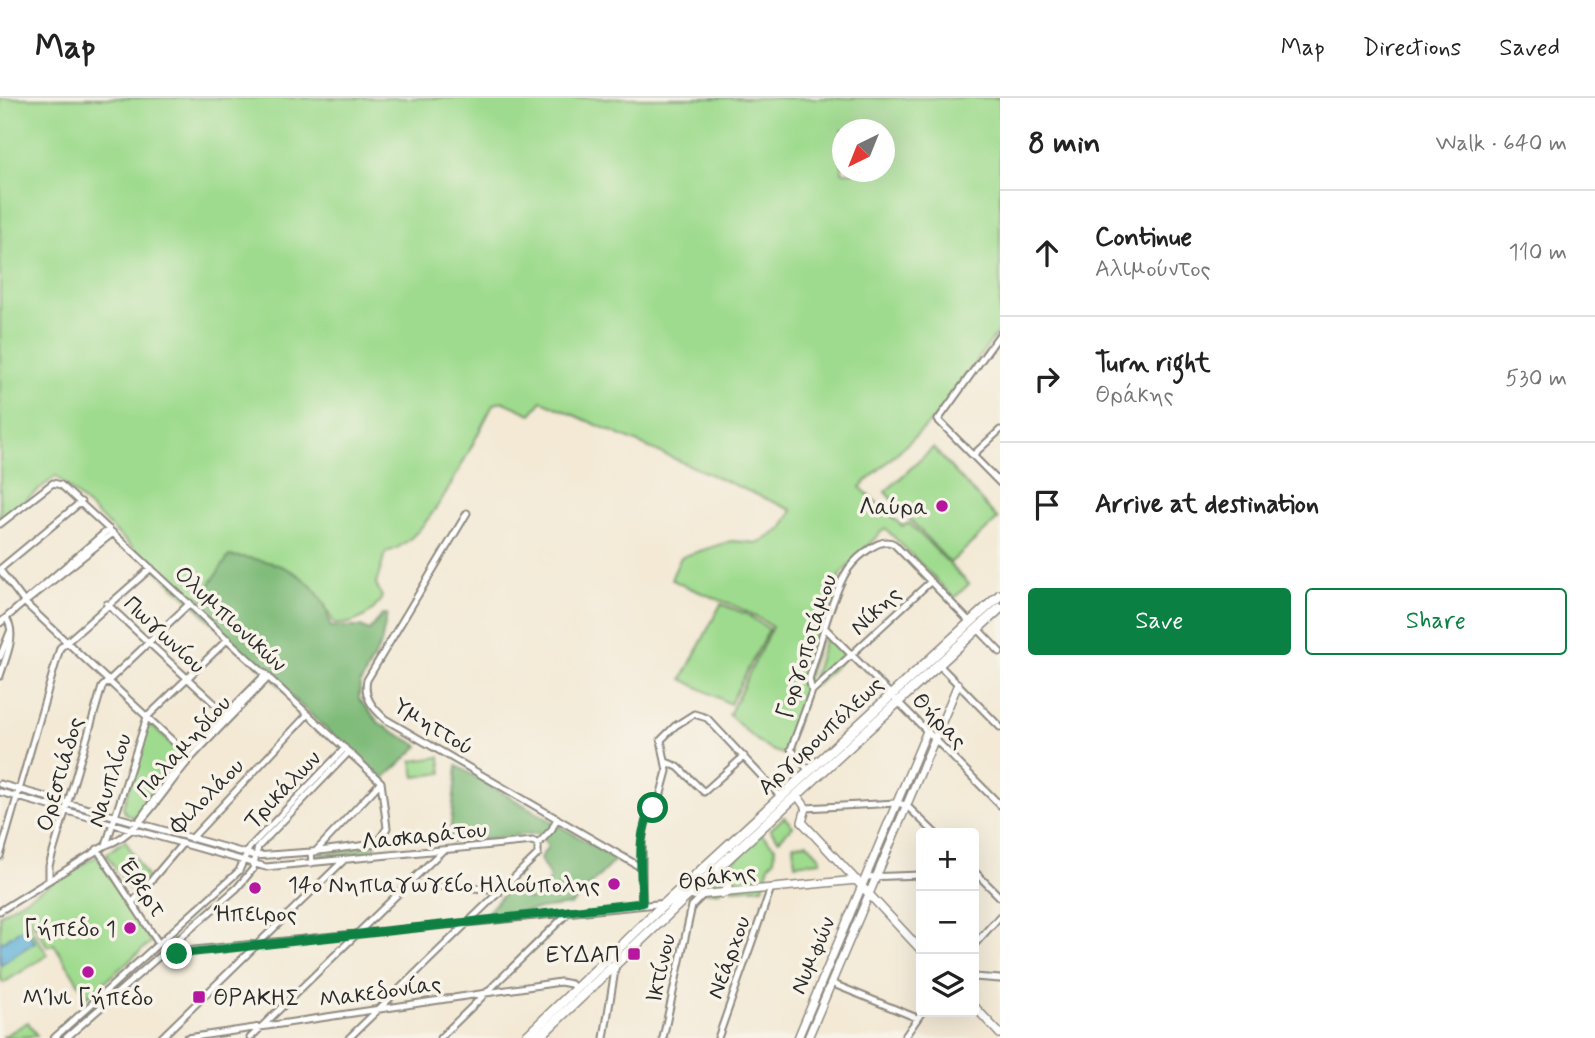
<!DOCTYPE html>
<meta charset="utf-8">
<style>
body{margin:0;font-family:Mynerve,sans-serif;background:#f2f2f2;color:#222}
.controls{position:absolute;right:21px;bottom:21px;display:grid;overflow:hidden;border-radius:7px;box-shadow:0 7px 28px #0002}
.controls button{width:63px;height:63px;display:grid;place-items:center;padding:0;border:0;border-bottom:2px solid #e0e0e0;background:#fff;color:#222;font:35px sans-serif}
.compass{position:absolute;left:832px;top:21px;width:63px;height:63px;border-radius:50%;background:#fff;box-shadow:0 7px 28px #0002;rotate:223deg}
.stop{position:absolute;width:21px;height:21px;margin:-16px;border:5px solid #0b8043;border-radius:50%;background:#fff}
.stop.end{background:#0b8043;border-color:#fff;box-shadow:0 2px 7px #0008}
.list{margin:0;padding:0;list-style:none}
h2{display:flex;justify-content:space-between;align-items:center;height:91px;margin:0;padding:0 28px;font-size:30px}
h2 small{font-size:23px;font-weight:400;color:#767676}
.list li{display:grid;grid-template-columns:46px 1fr auto;gap:21px;align-items:center;box-sizing:border-box;height:126px;padding:0 28px;border-top:2px solid #e0e0e0}
.list b{display:block;font-size:26px;white-space:nowrap}
.list p{margin:0;font-size:23px;white-space:nowrap;color:#767676}
.list em{font-size:23px;font-style:normal;color:#767676}
.actions{display:flex;gap:14px;padding:21px 28px}
.actions a{flex:1;padding:16px 0;border:2px solid #0b8043;border-radius:7px;text-align:center;font-size:24px;color:#0b8043}
.actions .main{background:#0b8043;color:#fff}
.icon{flex:none;width:38px;height:38px;fill:none;stroke:currentColor;stroke-width:2;stroke-linecap:round;stroke-linejoin:round}
.map{position:relative;flex:none;width:1000px;height:940px;overflow:hidden}
header{display:flex;align-items:center;gap:42px;box-sizing:border-box;height:98px;padding:0 35px;background:#fff;border-bottom:2px solid #e0e0e0}
header strong{font-size:33px}
nav{display:flex;gap:38px;margin-inline-start:auto;font-size:24px}
main{display:flex}
aside{flex:1;background:#fff}
.map>svg:first-child{display:block}
.green{fill:#9fdb8e;stroke:#65835c;stroke-width:2;fill-rule:evenodd}
.forest{fill:#7fbb79;stroke:#557352;stroke-width:2}
.water{fill:#5cafd8;stroke:#446d82;stroke-width:2}
.lines{fill:none;stroke-linecap:round;stroke-linejoin:round}
.minor-casing{stroke:#8f8a80;stroke-width:9}
.tertiary-casing{stroke:#8f8a80;stroke-width:10}
.primary-casing{stroke:#8f8a80;stroke-width:12}
.minor{stroke:#fff;stroke-width:5}
.tertiary{stroke:#fff;stroke-width:7}
.primary{stroke:#fff;stroke-width:9}
.route{stroke:#0b8043;stroke-width:9}
.poi-dot{fill:#b5179e;stroke:#f7f3e8;stroke-width:2.5}
.labels{text-anchor:middle;stroke-width:7;stroke-linejoin:round;paint-order:stroke}
.poi-label{font-size:23px;fill:#2b2b2b;stroke:#f7f3e8;text-anchor:end}
.street-label{font-size:23px;fill:#2b2b2b;stroke:#f7f3e8}
</style>
<header>
<strong>Map</strong>
<nav><a>Map</a><a>Directions</a><a>Saved</a></nav>
</header>
<main>
<div class="map">
<svg width="1000" height="940" viewBox="0 0 1000 940">
<rect width="100%" height="100%" fill="#f7f3e8"/>
<filter id="ink" filterUnits="userSpaceOnUse"><feTurbulence type="fractalNoise" baseFrequency=".0143" numOctaves="2"/><feDisplacementMap in="SourceGraphic" scale="14" xChannelSelector="R" yChannelSelector="G"/><feConvolveMatrix kernelMatrix="1 2 1 2 8 2 1 2 1" color-interpolation-filters="sRGB"/></filter>
<filter id="wash" filterUnits="userSpaceOnUse"><feTurbulence type="fractalNoise" baseFrequency=".00686" numOctaves="4" result="noise"/><feDisplacementMap in="SourceGraphic" scale="28" xChannelSelector="R" yChannelSelector="G"/><feGaussianBlur stdDeviation="1.57" result="paint"/><feColorMatrix in="noise" values="0 0 0 0 0 0 0 0 0 0 0 0 0 0 0 0 0 1.4 0 .05"/><feComposite in="paint" operator="in"/></filter>
<g filter="url(#wash)">
<rect width="100%" height="100%" fill="#f3e9d5"/>
<path class="green" d="M0,0H1000V231L934,321L860,389L902,428L909,425L969,486L954,500L886,431L881,434L841,476L806,583L804,603L787,650L791,657C767,657 746,632 729,617L772,529C738,504 706,500 671,481L681,459L731,443L759,445L782,431L792,412L542,303L531,316L502,303L493,307C472,345 429,446 386,454L376,486L382,499C374,516 353,528 334,526L323,503L209,491L195,508L56,378L0,422ZM842,32H884V74H842Z
M933,350L998,421L950,465L885,394Z
M721,506L746,516L769,531L730,606L682,581Z
M826,537L846,558L816,587L812,584Z
M147,628L154,629L181,656L134,720L125,715L123,709Z
M440,659L442,675L415,679L412,663Z
M784,719L793,728L779,742L770,732Z
M761,736L775,749L774,762L769,767L763,789L732,791L729,777L737,769L733,764Z
M125,742L148,781L133,797L106,756Z
M807,745L821,760L820,763L795,766L793,747Z
M376,748V754L315,759L319,756Z
M97,758L151,844L87,899L54,846L48,849L24,810L20,813L48,857L3,885L0,879V816Z
M717,778L724,783L721,793L701,794Z
M28,924L37,938L4,940L3,939Z"/>
<path class="forest" d="M229,458C266,460 303,469 323,504C328,512 327,521 331,529H361L369,533L383,516H387L381,546L360,586L359,601L380,626L419,648L381,683L195,508Z
M457,668L616,761L571,807L484,818L512,787L529,802L551,781L540,761L548,748L539,735L449,745Z"/>
<path class="water" d="M25,829L35,844L0,867V845Z"/>
</g>
<g filter="url(#ink)">
<g class="lines">
<defs>
<path id="minor" d="M1000,236L938,322L1000,385
M973,357L1000,332
M467,415L367,582C363,599 373,610 385,621L642,770V805
M0,426L53,385L61,387L381,684L387,730L376,746L311,754
M0,471L81,404
M0,472L25,505L191,660
M28,502L113,435
M107,506L228,618
M0,525L109,431
M826,531L1000,707
M978,531L1000,554
M0,559L10,534
M939,567L1000,629
M0,578C5,561 18,536 6,520
M812,593L930,484
M666,664L678,669L704,694L744,658
M809,673L791,651L812,593L809,581C819,549 829,508 844,478C851,464 879,437 894,446L970,524
M0,686L255,758L311,754L312,765
M0,694L266,769L533,743L538,746
M806,710L896,705L906,707L935,735
M140,721L187,656L266,576
M191,741L308,616
M538,746L552,731L557,720
M106,747C141,736 166,687 191,660C216,633 243,606 269,579
M97,751L159,846
M315,754L381,684
M0,758L60,550L151,470
M642,770V742L647,717L660,699L667,673L661,642L675,628L694,616L707,620L781,699
M974,773L1000,799
M866,779L921,777
M49,781V768L102,589L190,505
M409,787L492,791L499,795
M132,805L182,746
M0,813L106,747L147,619L228,541
M974,847L1000,818
M164,855L667,805
M974,879L1000,881
M831,885L917,920
M54,940L239,773L249,750L345,650
M66,940L237,790L253,771L258,749L349,654
M161,940L343,763
M187,940L560,884L571,886L576,891
M250,940L442,753
M349,940L538,756V746
M440,940L570,813
M604,940L616,866
M663,940L692,808L702,798
M718,940L771,790
M904,940L922,914"/>
<path id="tertiary" d="M797,697L806,710L802,724L921,852
M713,775L722,774L728,780V789L722,796
M667,805L687,798L857,782
M974,908L1000,936
M798,940L927,633
M808,940L958,586"/>
<path id="primary" d="M525,940L658,812L1000,497
M538,940L687,798L1000,510"/>
</defs>
<use href="#minor" class="minor-casing"/>
<use href="#tertiary" class="tertiary-casing"/>
<use href="#primary" class="primary-casing"/>
<use href="#minor" class="minor"/>
<use href="#tertiary" class="tertiary"/>
<use href="#primary" class="primary"/>
</g>
</g>
<g class="lines" filter="url(#ink)">
<path class="route" d="M177,856L642,805C642,776 635,734 653,710"/>
</g>
<g class="poi-dot">
<circle cx="942" cy="408" r="7"/>
<circle cx="614" cy="786" r="7"/>
<circle cx="255" cy="790" r="7"/>
<circle cx="130" cy="830" r="7"/>
<rect x="627" y="849" width="14" height="14" rx="3.5"/>
<circle cx="88" cy="874" r="7"/>
<rect x="192" y="892" width="14" height="14" rx="3.5"/>
</g>
<g class="labels">
<g class="poi-label">
<text x="928" y="416">Λαύρα</text>
<text x="600" y="794">14ο Νηπιαγωγείο Ηλιούπολης</text>
<text x="255" y="823" text-anchor="middle">Ήπειρος</text>
<text x="116" y="838">Γήπεδο 1</text>
<text x="620" y="864">ΕΥΔΑΠ</text>
<text x="88" y="907" text-anchor="middle">ΜΊνι Γήπεδο</text>
<text x="213" y="907" text-anchor="start">ΘΡΑΚΗΣ</text>
</g>
<g class="street-label">
<text transform="translate(875 512) rotate(-43)" y="8">Νίκης</text>
<text transform="translate(231 520) rotate(43)" y="8">Ολυμπιονικών</text>
<text transform="translate(165 536) rotate(43)" y="8">Πωγωνίου</text>
<text transform="translate(806 548) rotate(-72)" y="8">Γοργοποτάμου</text>
<text transform="translate(940 622) rotate(46)" y="8">Θήρας</text>
<text transform="translate(434 628) rotate(31)" y="8">Υμηττού</text>
<text transform="translate(820 637) rotate(-43)" y="8">Αργυρουπόλεως</text>
<text transform="translate(183 648) rotate(-48)" y="8">Παλαμηδίου</text>
<text transform="translate(59 676) rotate(-74)" y="8">Ορεστιάδος</text>
<text transform="translate(109 682) rotate(-72)" y="8">Ναυπλίου</text>
<text transform="translate(282 691) rotate(-46)" y="8">Τρικάλων</text>
<text transform="translate(206 697) rotate(-45)" y="8">Φιλολάου</text>
<text transform="translate(424 737) rotate(-6)" y="8">Λασκαράτου</text>
<text transform="translate(717 778) rotate(-8)" y="8">Θράκης</text>
<text transform="translate(143 789) rotate(57)" y="8">Έβερτ</text>
<text transform="translate(812 857) rotate(-67)" y="8">Νυμφών</text>
<text transform="translate(728 859) rotate(-70)" y="8">Νεάρχου</text>
<text transform="translate(660 870) rotate(-78)" y="8">Ικτίνου</text>
<text transform="translate(380 893) rotate(-8)" y="8">Μακεδονίας</text>
</g>
</g>
</svg>
<div class="controls">
<button>+</button>
<button>−</button>
<button><svg class="icon" aria-label="layers" viewBox="0 0 24 24"><path d="M12 4l9 5-9 5-9-5zM3 14l9 5 9-5"/></svg></button>
</div>
<svg class="compass" viewBox="-18 -18 36 36"><path d="M0-13l5 13h-10z" fill="#e53935"/><path d="M0 13l5-13h-10z" fill="#767676"/></svg>
<div class="stop" style="left:653px;top:710px"></div>
<div class="stop end" style="left:177px;top:856px"></div>
</div>
<aside>
<h2>8 min<small>Walk · 640 m</small></h2>
<ul class="list">
<li><svg class="icon" aria-label="ahead" viewBox="0 0 24 24"><path d="M12 20V5M6 11l6-6 6 6"/></svg><div><b>Continue</b><p>Αλιμούντος</p></div><em>110 m</em></li>
<li><svg class="icon" aria-label="right" viewBox="0 0 24 24"><path d="M7 20v-9h11M14 6l5 5-5 5"/></svg><div><b>Turn right</b><p>Θράκης</p></div><em>530 m</em></li>
<li><svg class="icon" aria-label="arrive" viewBox="0 0 24 24"><path d="M6 21V4h12l-3 4 3 4H6"/></svg><div><b>Arrive at destination</b></div></li>
</ul>
<div class="actions"><a class="main">Save</a><a>Share</a></div>
</aside>
</main>
